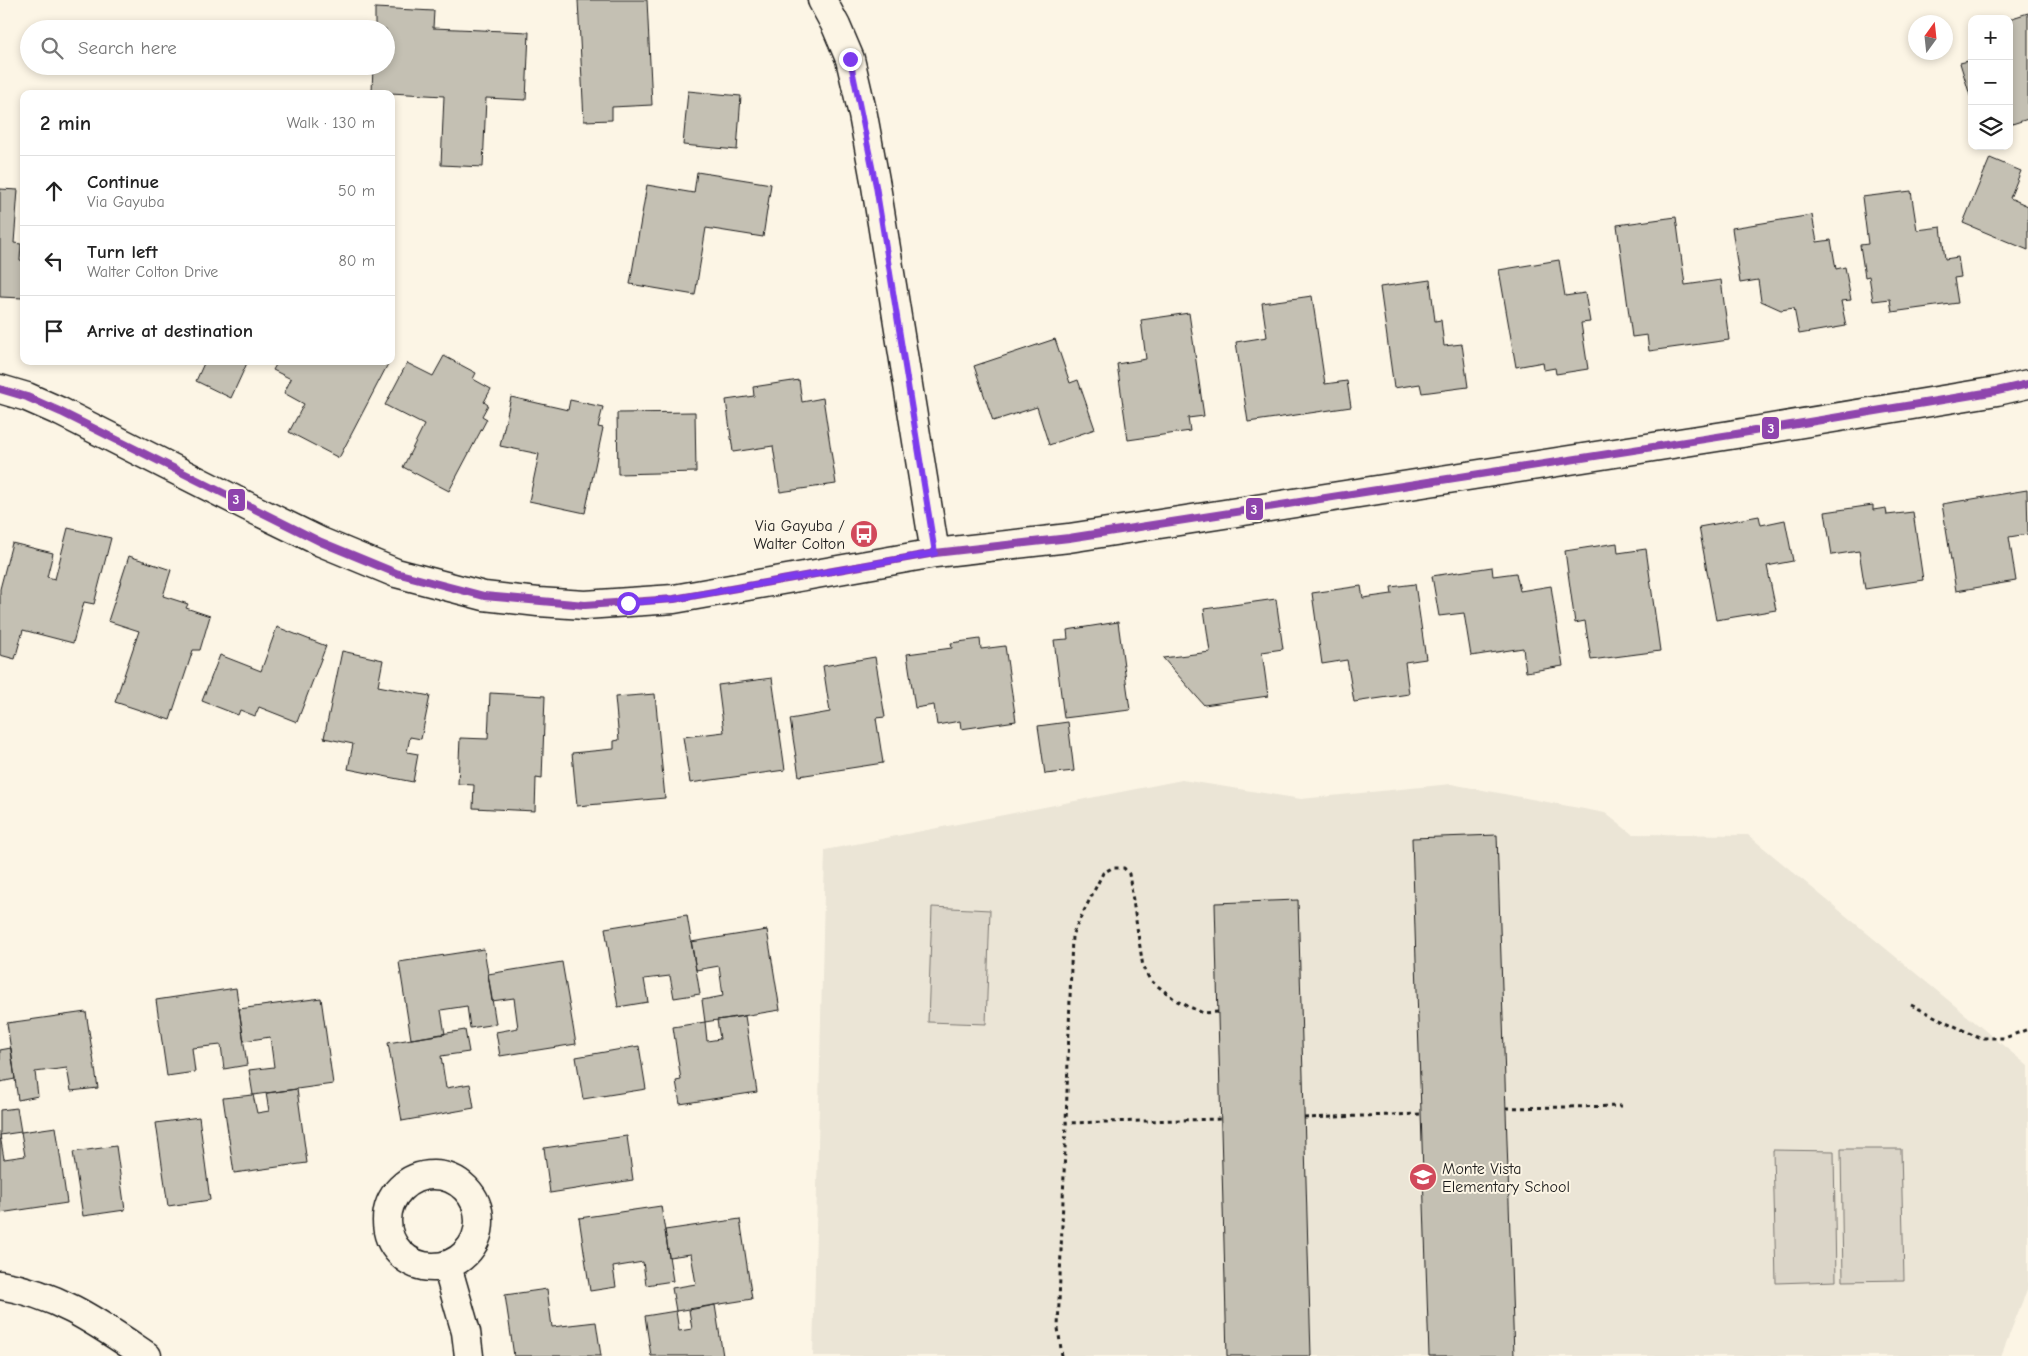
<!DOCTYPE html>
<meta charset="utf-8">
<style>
body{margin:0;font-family:"Comic Neue",sans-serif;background:#f2f2f2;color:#222}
.controls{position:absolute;right:15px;top:15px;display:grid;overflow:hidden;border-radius:10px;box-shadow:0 2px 8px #0003}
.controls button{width:45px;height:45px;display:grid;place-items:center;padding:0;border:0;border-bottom:1px solid #e0e0e0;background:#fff;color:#222;font:25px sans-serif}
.compass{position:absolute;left:1908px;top:15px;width:45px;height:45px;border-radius:50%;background:#fff;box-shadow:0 2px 8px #0003;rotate:15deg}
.stop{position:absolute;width:15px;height:15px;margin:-11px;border:4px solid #7c3aed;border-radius:50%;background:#fff}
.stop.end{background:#7c3aed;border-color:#fff;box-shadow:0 1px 5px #0008}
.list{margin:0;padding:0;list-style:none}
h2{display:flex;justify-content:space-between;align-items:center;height:65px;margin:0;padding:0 20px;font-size:21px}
h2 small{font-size:16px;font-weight:400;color:#767676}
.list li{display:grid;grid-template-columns:32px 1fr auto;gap:15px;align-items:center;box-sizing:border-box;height:70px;padding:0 20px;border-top:1px solid #e0e0e0}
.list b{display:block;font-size:19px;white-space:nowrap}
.list p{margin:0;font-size:16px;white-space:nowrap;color:#767676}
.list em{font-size:16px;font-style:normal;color:#767676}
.icon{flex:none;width:28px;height:28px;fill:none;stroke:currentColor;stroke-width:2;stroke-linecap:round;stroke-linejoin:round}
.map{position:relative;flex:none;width:2028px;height:1356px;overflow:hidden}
.search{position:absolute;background:#fff;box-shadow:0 2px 8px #0003;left:20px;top:20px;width:375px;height:55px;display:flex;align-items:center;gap:12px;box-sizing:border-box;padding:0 18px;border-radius:28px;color:#767676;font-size:19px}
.panel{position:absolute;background:#fff;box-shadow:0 2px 8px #0003;left:20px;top:90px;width:375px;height:275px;border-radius:10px}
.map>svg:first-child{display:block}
.built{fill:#ebe5d6}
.green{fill:#dbd5c8;stroke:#7c7872}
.building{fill:#c4c0b3;stroke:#1c1c1c}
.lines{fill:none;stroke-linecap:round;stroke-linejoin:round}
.minor-casing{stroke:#1c1c1c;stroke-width:31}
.path{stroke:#1c1c1c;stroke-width:3;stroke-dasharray:4 4;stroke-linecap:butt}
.minor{stroke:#fcf5e5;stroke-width:28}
.bus-1-casing{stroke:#fcf5e5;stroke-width:11}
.bus-1{stroke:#8e44ad;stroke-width:8}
.route{stroke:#7c3aed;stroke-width:6}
.labels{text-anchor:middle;stroke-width:4;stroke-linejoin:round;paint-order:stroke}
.poi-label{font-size:16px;fill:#1c1c1c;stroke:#fcf5e5;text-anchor:end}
.line-badge{stroke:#fcf5e5;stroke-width:2}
.badge-label{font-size:14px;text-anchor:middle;font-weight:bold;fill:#fff}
</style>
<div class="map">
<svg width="2028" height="1356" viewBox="0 0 2028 1356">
<rect width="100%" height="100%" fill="#fcf5e5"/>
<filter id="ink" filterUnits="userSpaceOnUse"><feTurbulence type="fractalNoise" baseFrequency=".02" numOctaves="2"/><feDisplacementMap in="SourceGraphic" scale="10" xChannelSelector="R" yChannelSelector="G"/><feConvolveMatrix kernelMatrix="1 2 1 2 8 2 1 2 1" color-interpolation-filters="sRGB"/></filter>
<g filter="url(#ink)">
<path class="built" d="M1182,780L1301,799L1451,784L1605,813L1632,834L1748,835L2028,1066V1287L2001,1356H813L825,850Z"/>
<path class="green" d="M932,907L990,910L986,1024L928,1022Z
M1841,1149H1901L1904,1280L1843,1281Z
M1773,1150L1834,1151L1836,1281L1776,1283Z"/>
<path class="building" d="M578,0H647L652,105L612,107V120L584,121Z
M375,8L434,11L433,28L529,32L526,100L486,98L483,167L441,165L444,96L372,92L373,66H386V29H375Z
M2028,13V119L2009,125V19Z
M1972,60V102L1960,63Z
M688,91L741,96L737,150L683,145Z
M1990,158L2021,171L2010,198L2028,206V250L1963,223Z
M697,172L771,184L763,237L706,228L695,295L630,284L647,185L694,193Z
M0,189L18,190L14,243L21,244L20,260L24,261L23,298L0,297Z
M1911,191L1917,230L1941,227L1945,259L1958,257L1961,277L1954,278L1958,303L1892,312L1890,299L1873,301L1869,276L1865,277L1860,245L1868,244L1862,197Z
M1812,215L1817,242L1831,240L1836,269L1845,267L1851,300L1841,301L1846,326L1799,334L1794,308L1781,310L1761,301L1758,280L1740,283L1732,228Z
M1676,217L1685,285L1721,280L1729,340L1649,351L1647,335L1632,337L1617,225Z
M1559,260L1565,296L1585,293L1590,322L1581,323L1588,369L1556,374L1555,368L1544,370L1543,362L1516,367L1499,270Z
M1430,280L1435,321L1441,320L1444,346L1462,344L1468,387L1422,393L1420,384L1394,388L1380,287Z
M1312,296L1325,384L1347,381L1351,407L1248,422L1236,342L1267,337L1262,303Z
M1189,313L1204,416L1188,418L1190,431L1128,440L1117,364L1146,359L1141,320Z
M1055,339L1070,383L1078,380L1095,429L1049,445L1037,407L993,421L974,366Z
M444,356L476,373L473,379L491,389L484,402L488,405L482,416L487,419L449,491L403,467L424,425L385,405L407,363L433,376Z
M205,361H248L231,398L196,381Z
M278,361L389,362L339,458L289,432L304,404L284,393L291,379L273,370Z
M799,380L802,402L823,398L836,484L780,492L773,446L733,452L726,400L754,396L753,387Z
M511,397L568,410L570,400L603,407L598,427L603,428L585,513L529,501L539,454L500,446Z
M695,412L696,472L618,474L617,413Z
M2027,490L2028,534L2009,537L2016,581L1956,591L1942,504Z
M1873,505V510L1886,508L1887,515L1913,512L1923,580L1865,589L1859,551L1832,555L1825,512Z
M1759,516L1761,525L1785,520L1793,561L1767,566L1776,610L1716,620L1699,527Z
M68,528L111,538L94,604L84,602L73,643L23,630L15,659L0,655V589L12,543L53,553L47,577L55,579Z
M1617,543L1618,553L1646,549L1660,651L1591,660L1585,621L1575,623L1565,551Z
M129,556L171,570L163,596L188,604L186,608L210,616L200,650H193L170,720L115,702L139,631L108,621Z
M1492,567L1493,576L1516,573L1520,591L1551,586L1563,666L1526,672L1523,648L1471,656L1464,613L1439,616L1432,576Z
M1415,584L1426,659L1405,662L1409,694L1354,702L1347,660L1322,664L1312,593L1361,586L1363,598L1392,594L1391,587Z
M1276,599L1283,649L1262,652L1268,696L1204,705L1163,658L1210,652L1204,609Z
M1118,622L1130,710L1064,718L1054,640L1068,639L1067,630Z
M277,627L326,646L297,722L259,707L255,716L240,710L238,715L202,701L220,655L261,671Z
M980,639L981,649L1005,646L1016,721L961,729L960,721L937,725L934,705L915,708L907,654L952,648L951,643Z
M342,651L383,660L378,686L430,696L421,739L410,737L407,752L418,754L413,782L348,769L353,744L324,738Z
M875,657L885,717L876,718L883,763L799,776L790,719L830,712L823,666Z
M772,678L785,770L690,783L683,737L724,732L718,685Z
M490,693L545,696L542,779L536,778L535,811L473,808L474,785L458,784L460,738L488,739Z
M655,694L665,798L577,806L572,753L614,749V741L619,740L615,697Z
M1068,722L1074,771L1045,774L1038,726Z
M1497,835L1514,1356H1429L1412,838Z
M1298,900L1311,1356H1227L1215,903Z
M687,915L700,994L674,998L670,976L644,979L648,1002L618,1007L605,928Z
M767,930L780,1010L705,1022L702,1000L723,996L719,966L696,970L691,942Z
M484,949L496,1024L470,1028L467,1006L441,1010L445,1034L411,1039L399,962Z
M562,962L576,1044L500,1056L496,1032L518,1028L514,998L492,1001L488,974Z
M236,988L247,1065L224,1069L221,1045L192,1048L195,1072L167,1076L156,1000Z
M321,998L333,1084L253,1095L249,1070L274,1067L270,1037L244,1041L239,1009Z
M86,1012L98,1088L71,1091L67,1068L35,1072L38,1096L18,1100L7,1023Z
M745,1016L757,1092L680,1104L676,1081L681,1080L673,1027L705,1022L707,1041L720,1039L717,1020Z
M465,1030L469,1052L441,1056L446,1088L470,1084L474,1108L402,1121L388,1043Z
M639,1046L646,1089L583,1099L576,1057Z
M11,1048L15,1079L0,1082V1050Z
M297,1089L307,1163L234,1173L223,1098L253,1095L257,1113L269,1111L266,1093Z
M17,1108L21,1132L0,1135V1110Z
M199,1117L210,1200L168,1206L156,1123Z
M56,1127L67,1203L0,1213V1135L4,1159L25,1156L21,1132Z
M627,1136L633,1180L550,1193L544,1148Z
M116,1146L125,1210L83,1216L73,1152Z
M661,1206L673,1281L646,1285L643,1262L613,1267L616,1287L590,1291L579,1218Z
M740,1219L752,1299L676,1311L672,1288L696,1284L691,1254L669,1257L665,1230Z
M547,1289L552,1327L596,1322L601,1356H514L505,1295Z
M715,1305L723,1356H651L645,1316L676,1311L679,1331L692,1329L689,1310Z"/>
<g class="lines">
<defs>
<path id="minor" d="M822,0L836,26L850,59L863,115L876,186L935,553
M0,389L27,397L61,412L249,507L321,542L396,573L484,596L538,602L585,605L674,599L935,553L1069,538L1205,517L1730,435L1997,391L2028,384
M387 1221a46 46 0 1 1 92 0a46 46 0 1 1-92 0Z
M447,1266L466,1332L469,1356
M0,1285C60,1295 98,1323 147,1356"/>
</defs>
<use href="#minor" class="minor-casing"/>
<path class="path" d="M1911,1005L1979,1038H2005L2028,1029
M1218,1012L1203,1013L1177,1001L1150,980L1143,967L1129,874L1124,868H1112L1103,873L1072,935L1066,1123L1221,1119
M1506,1108L1625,1106
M1304,1118L1421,1114
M1062,1356L1058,1328L1066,1123"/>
<use href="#minor" class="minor"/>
<defs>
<path id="bus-1" d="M0,389L27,397L61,412L321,542L396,573L484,596L585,605L674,599L935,553L1069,538L1730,435L1997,391L2028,384"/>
</defs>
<use href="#bus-1" class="bus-1-casing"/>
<use href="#bus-1" class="bus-1"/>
</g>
</g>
<g class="lines" filter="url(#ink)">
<path class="route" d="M628,603L674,599L935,553L876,186L850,59"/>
</g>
<defs>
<symbol id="bus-disc" viewBox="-11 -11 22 22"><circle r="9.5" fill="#d1495b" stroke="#fcf5e5"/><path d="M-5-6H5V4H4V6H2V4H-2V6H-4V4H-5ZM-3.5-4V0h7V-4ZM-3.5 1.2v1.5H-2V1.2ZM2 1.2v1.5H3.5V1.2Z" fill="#fff"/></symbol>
<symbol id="school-disc" viewBox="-11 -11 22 22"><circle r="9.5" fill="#d1495b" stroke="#fcf5e5"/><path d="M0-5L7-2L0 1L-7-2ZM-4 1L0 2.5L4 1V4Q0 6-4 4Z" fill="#fff"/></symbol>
</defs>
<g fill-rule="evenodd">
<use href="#bus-disc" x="848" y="518" width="32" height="32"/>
<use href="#school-disc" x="1407" y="1161" width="32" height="32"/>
</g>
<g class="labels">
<g class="poi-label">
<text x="845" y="531">Via Gayuba /<tspan x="845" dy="18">Walter Colton</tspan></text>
<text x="1442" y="1174" text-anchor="start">Monte Vista<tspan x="1442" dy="18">Elementary School</tspan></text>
</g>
</g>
<g class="line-badge">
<rect x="1761" y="416" width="19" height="24" rx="5" fill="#8e44ad"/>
<rect x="227" y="488" width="19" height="24" rx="5" fill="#8e44ad"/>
<rect x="1245" y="497" width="19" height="24" rx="5" fill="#8e44ad"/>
</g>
<g class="badge-label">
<text x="1771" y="433">3</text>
<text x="236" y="504">3</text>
<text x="1254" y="514">3</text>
</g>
</svg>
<div class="controls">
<button>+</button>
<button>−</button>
<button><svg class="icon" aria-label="layers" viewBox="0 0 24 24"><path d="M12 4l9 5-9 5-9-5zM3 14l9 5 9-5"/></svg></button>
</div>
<svg class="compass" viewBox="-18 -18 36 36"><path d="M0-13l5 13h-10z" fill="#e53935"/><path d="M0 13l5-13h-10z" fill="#767676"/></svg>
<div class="stop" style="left:628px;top:603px"></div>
<div class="stop end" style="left:850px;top:59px"></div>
<div class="search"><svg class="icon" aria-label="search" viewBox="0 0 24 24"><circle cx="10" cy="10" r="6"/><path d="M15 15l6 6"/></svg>Search here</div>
<section class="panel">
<h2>2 min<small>Walk · 130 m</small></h2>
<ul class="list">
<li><svg class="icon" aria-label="ahead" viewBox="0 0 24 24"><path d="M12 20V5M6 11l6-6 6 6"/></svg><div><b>Continue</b><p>Via Gayuba</p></div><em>50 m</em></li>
<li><svg class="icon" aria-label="left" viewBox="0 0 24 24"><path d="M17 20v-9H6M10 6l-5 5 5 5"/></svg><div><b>Turn left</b><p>Walter Colton Drive</p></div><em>80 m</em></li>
<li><svg class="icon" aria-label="arrive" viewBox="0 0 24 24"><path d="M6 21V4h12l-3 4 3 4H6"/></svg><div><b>Arrive at destination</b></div></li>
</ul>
</section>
</div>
